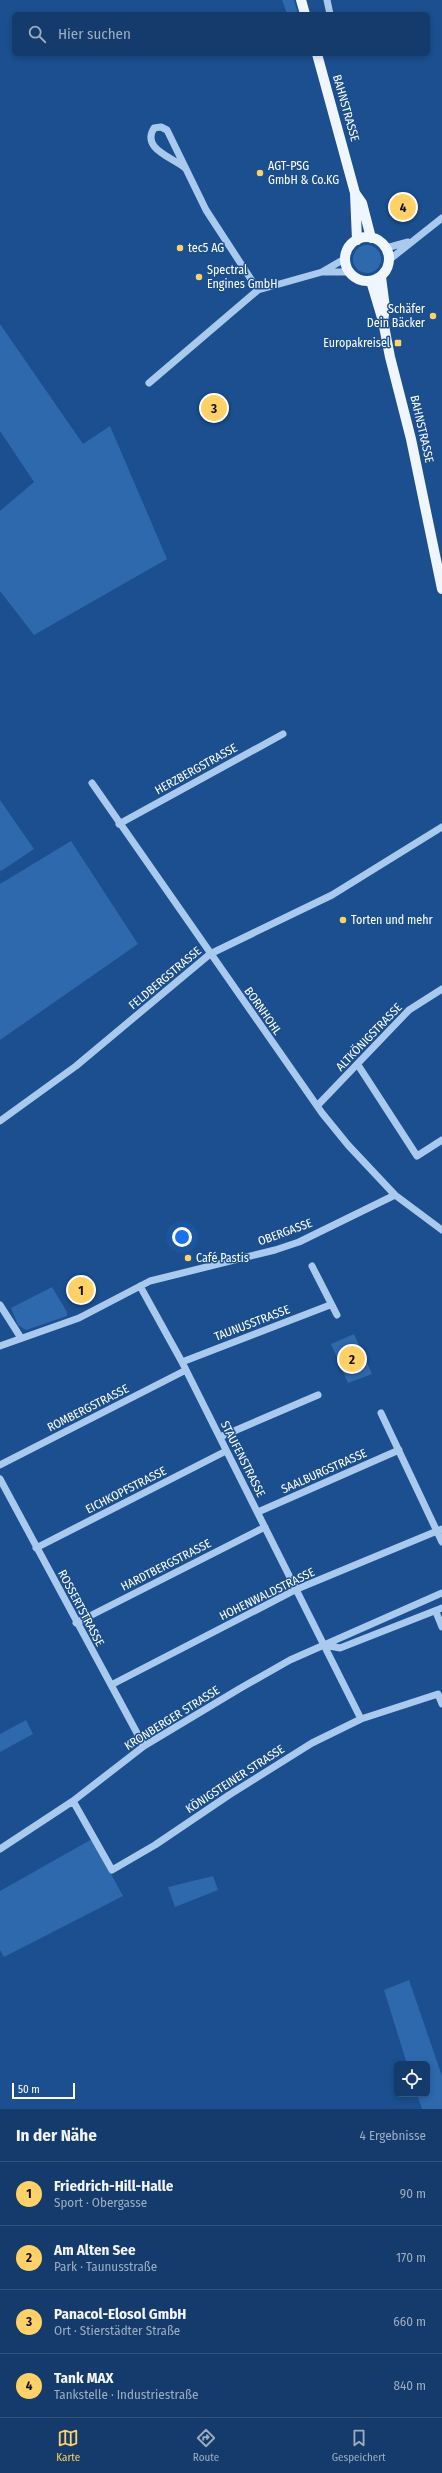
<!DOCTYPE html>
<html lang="de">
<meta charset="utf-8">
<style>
body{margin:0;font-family:"Fira Sans Condensed",sans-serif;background:#1d4271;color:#f1f3f6}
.controls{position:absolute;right:12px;bottom:12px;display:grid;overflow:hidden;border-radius:6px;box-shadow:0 2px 6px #0003}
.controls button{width:36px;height:36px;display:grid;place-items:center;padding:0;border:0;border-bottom:1px solid #33557e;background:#143b6b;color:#f1f3f6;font:20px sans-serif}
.scale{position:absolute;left:12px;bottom:10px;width:63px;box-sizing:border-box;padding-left:4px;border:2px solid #fff;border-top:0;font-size:11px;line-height:14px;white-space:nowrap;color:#fff;-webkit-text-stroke:3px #1b4f8f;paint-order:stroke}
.you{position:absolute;left:182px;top:1237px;width:14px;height:14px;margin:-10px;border:3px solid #fff;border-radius:50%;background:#1a73e8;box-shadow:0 0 0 6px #1a73e833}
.badge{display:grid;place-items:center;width:26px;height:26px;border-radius:50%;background:#ffd166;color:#111;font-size:13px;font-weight:700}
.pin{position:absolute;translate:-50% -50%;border:2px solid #fff;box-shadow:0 1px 4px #0006}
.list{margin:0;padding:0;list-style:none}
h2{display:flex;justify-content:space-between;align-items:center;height:52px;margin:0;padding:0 16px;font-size:17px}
h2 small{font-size:13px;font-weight:400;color:#9dadc1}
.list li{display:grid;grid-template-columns:26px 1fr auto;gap:12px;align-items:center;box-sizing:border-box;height:64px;padding:0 16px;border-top:1px solid #33557e}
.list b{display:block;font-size:15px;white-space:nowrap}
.list p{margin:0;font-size:13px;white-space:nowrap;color:#9dadc1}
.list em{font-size:13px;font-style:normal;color:#9dadc1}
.icon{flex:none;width:22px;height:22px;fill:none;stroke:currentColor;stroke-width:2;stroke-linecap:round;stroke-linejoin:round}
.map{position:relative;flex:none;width:442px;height:2109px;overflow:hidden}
.search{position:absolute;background:#143b6b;box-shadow:0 2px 6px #0003;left:12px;right:12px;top:12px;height:44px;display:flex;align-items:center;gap:10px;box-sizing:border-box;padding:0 14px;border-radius:6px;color:#9dadc1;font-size:15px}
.sheet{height:308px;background:#143b6b}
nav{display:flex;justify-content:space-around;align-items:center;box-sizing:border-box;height:56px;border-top:1px solid #33557e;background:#143b6b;font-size:11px;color:#9dadc1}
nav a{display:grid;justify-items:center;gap:2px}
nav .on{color:#ffd166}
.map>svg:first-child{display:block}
.green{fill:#2e69ad}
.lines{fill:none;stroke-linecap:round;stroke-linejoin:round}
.minor{stroke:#a9c9ee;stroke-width:7}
.major{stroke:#f0f6ff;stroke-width:10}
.poi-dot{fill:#ffd166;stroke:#1b4f8f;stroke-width:1.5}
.labels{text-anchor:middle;stroke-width:3;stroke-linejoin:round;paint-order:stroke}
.street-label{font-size:12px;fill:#fff;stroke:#1b4f8f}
.poi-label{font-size:12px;fill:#fff;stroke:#1b4f8f;text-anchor:start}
</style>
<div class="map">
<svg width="442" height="2109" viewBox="0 0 442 2109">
<rect width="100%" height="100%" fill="#1b4f8f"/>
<path class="green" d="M282,0H294L298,14H287Z
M353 259a14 14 0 1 1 28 0a14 14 0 1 1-28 0Z
M0,324L83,444L110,426L167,559L34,635L0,591V511L34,482L0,431Z
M0,800L34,849L1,871L0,870Z
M71,841L138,944L0,1040V884Z
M52,1287L67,1312V1316L26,1330L18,1325L11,1308Z
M354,1334L372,1374L348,1383L331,1344Z
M26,1720L33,1734L0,1752V1734Z
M92,1839L123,1896L4,1957L0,1950V1891Z
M213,1876L218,1890L175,1907L168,1887Z
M409,1980L442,2076V2109H422L417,2094H427V2064H407L384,1990Z"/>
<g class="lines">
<path class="minor" d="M327,0L330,14
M185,168C172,157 141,149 154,128L161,127L167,130L206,210L258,290
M386,248L408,242
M389,260L442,218
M323,272H350
M149,383L258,290L322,272L346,258
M92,783L322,1113L348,1145L395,1195L442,1230
M119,824L283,734
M358,1065L417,1156L442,1140
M317,1106L409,1010L442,989
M0,1121L76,1066L210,954L332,895L442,827
M312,1266L337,1315
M140,1286L182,1362L361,1719
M0,1305L21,1338
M0,1346L79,1318L150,1281L275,1250L299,1242L395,1195
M182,1362L330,1305
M381,1413L442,1542
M220,1437L318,1395
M0,1465L186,1370
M0,1479L144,1746
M258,1512L399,1450
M36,1548L226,1451
M436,1612L442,1627
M76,1623L265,1527
M324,1645L340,1648L442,1608
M111,1685L297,1589L442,1529
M73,1801L112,1870L155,1845L229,1795L312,1743L361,1719L438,1694L442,1704
M0,1849L73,1801L144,1746L239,1689L290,1660L442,1593"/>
<path class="major" d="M301,0L305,14
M317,54L355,193L362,203L371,238
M355,193L357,240
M345 259a22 22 0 1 1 44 0a22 22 0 1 1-44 0Z
M381,277L385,308L383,321
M371,281L383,321L390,357L411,439L442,589"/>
</g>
<g class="poi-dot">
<circle cx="260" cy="173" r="4"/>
<circle cx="180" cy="248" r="4"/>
<circle cx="199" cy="277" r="4"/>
<circle cx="433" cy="316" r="4"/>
<rect x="394" y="339" width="8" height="8" rx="2"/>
<circle cx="343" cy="920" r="4"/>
<circle cx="188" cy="1258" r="4"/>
</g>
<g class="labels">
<g class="street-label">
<text transform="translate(346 108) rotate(74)" y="4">BAHNSTRASSE</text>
<text transform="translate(422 429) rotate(77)" y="4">BAHNSTRASSE</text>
<text transform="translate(196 769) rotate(-29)" y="4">HERZBERGSTRASSE</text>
<text transform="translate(165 978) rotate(-40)" y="4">FELDBERGSTRASSE</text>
<text transform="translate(263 1011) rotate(55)" y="4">BORNHOHL</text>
<text transform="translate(369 1037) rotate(-46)" y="4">ALTKÖNIGSTRASSE</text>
<text transform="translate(285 1232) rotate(-20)" y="4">OBERGASSE</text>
<text transform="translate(252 1323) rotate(-21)" y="4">TAUNUSSTRASSE</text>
<text transform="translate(88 1408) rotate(-27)" y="4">ROMBERGSTRASSE</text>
<text transform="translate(243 1459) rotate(63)" y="4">STAUFENSTRASSE</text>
<text transform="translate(324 1471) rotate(-24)" y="4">SAALBURGSTRASSE</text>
<text transform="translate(126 1490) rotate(-27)" y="4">EICHKOPFSTRASSE</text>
<text transform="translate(166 1565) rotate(-27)" y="4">HARDTBERGSTRASSE</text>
<text transform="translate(267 1594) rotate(-26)" y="4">HOHENWALDSTRASSE</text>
<text transform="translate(81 1608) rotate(62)" y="4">ROSSERTSTRASSE</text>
<text transform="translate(172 1718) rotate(-32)" y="4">KRONBERGER STRASSE</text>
<text transform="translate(235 1779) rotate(-33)" y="4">KÖNIGSTEINER STRASSE</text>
</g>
<g class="poi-label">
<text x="268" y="170">AGT-PSG<tspan x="268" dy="14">GmbH &amp; Co.KG</tspan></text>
<text x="188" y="252">tec5 AG</text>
<text x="207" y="274">Spectral<tspan x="207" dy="14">Engines GmbH</tspan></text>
<text x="425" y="313" text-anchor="end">Schäfer<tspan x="425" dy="14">Dein Bäcker</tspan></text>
<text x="390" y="347" text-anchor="end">Europakreisel</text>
<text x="351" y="924">Torten und mehr</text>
<text x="196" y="1262">Café Pastis</text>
</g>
</g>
</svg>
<div class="controls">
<button><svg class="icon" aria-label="locate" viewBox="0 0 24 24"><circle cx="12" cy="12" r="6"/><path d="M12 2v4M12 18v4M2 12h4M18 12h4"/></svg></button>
</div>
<div class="scale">50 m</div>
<div class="you"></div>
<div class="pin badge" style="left:81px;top:1290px">1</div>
<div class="pin badge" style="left:352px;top:1359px">2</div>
<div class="pin badge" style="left:214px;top:408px">3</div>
<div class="pin badge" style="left:403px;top:207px">4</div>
<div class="search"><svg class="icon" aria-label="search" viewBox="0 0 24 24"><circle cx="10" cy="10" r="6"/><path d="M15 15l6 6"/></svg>Hier suchen</div>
</div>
<section class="sheet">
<h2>In der Nähe<small>4 Ergebnisse</small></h2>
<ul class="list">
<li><span class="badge">1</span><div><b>Friedrich-Hill-Halle</b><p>Sport · Obergasse</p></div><em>90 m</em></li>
<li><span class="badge">2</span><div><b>Am Alten See</b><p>Park · Taunusstraße</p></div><em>170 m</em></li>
<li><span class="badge">3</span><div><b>Panacol-Elosol GmbH</b><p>Ort · Stierstädter Straße</p></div><em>660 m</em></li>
<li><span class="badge">4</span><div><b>Tank MAX</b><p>Tankstelle · Industriestraße</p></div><em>840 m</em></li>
</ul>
</section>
<nav>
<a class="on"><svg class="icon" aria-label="map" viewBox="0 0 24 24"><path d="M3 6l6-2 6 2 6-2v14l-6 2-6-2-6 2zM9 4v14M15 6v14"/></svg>Karte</a>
<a><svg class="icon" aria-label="directions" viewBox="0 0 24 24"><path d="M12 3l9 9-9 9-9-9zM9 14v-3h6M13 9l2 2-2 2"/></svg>Route</a>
<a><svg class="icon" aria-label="saved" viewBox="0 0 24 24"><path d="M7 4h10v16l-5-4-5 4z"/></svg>Gespeichert</a>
</nav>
